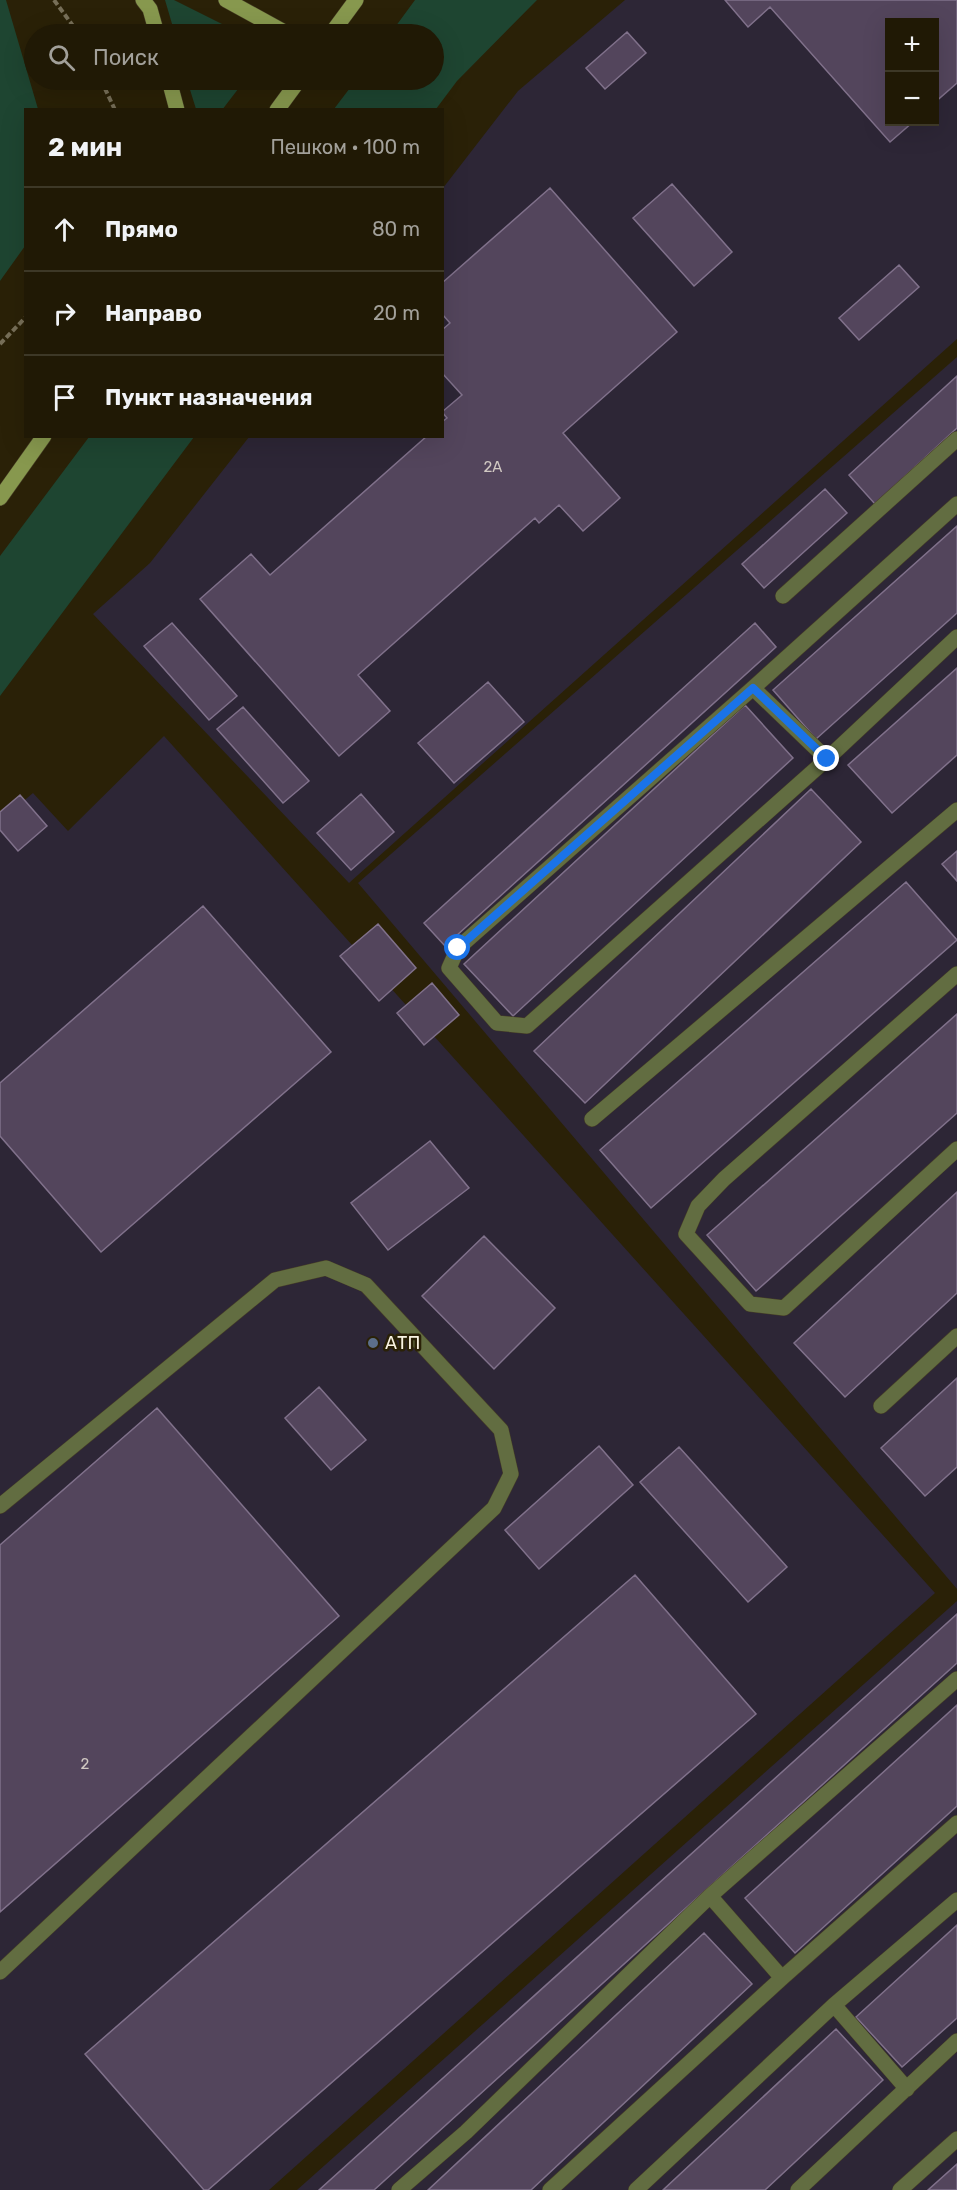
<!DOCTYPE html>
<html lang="ru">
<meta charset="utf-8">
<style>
body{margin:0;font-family:Rubik,sans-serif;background:#2d2613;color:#f1f3f6}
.controls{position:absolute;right:18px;top:18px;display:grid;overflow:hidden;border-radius:0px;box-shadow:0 6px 24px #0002}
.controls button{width:54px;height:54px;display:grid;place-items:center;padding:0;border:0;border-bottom:2px solid #3d3827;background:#201905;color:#f1f3f6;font:30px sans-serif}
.stop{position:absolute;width:18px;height:18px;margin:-14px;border:4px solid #1a73e8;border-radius:50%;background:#fff}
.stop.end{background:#1a73e8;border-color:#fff;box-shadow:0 2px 6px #0008}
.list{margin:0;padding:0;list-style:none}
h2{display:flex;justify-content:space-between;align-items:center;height:78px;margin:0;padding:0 24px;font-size:26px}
h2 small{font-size:20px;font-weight:400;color:#a2a09a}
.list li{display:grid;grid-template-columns:39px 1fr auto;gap:18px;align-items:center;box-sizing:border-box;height:84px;padding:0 24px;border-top:2px solid #3d3827}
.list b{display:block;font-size:22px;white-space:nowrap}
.list em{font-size:20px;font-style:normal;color:#a2a09a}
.icon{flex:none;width:33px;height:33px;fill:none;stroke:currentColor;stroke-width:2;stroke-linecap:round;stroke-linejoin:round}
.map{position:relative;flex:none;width:957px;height:2190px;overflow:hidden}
.search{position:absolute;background:#201905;box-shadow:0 6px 24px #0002;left:24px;top:24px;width:420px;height:66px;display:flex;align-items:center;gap:15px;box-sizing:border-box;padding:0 21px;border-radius:33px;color:#a2a09a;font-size:22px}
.panel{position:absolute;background:#201905;box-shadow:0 6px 24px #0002;left:24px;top:108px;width:420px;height:330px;border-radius:0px}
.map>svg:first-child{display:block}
.industrial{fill:#2d2636;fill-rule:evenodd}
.green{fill:#1e4531}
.building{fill:#53455c;stroke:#80718b;stroke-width:1.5}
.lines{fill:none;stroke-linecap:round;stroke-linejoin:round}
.lane-casing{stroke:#473f26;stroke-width:16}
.secondary-casing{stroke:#473f26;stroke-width:16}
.path{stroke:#776f58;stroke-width:4;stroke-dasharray:6 3;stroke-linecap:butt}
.lane{stroke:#626d41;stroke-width:15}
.secondary{stroke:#87984e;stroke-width:15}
.route{stroke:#1a73e8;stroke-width:8}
.service-dot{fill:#5c6f8a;stroke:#2a2107;stroke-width:2}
.labels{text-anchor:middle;stroke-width:5;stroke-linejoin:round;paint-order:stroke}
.number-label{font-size:15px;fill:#d0c8c2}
.poi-label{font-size:18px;fill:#faf4e4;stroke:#2a2107;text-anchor:start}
</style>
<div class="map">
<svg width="957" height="2190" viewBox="0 0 957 2190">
<rect width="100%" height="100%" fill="#2a2107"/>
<path class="industrial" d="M625,0H957V339L349,883L93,614L150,563L249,437L442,436L443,188L518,91ZM890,22H934V122H890Z
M957,357V1589L358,883Z
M164,736L935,1593L269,2190H0V821L33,793L68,831Z
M957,1601V2190H297Z"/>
<path class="green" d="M0,0H6L38,109L26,110L25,246L0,281Z
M165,0H174L242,34H175Z
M415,0H537L457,81L436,109H334L356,80H434V34H390Z
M187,80H245L222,110L196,109Z
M89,437H194L0,696V556Z"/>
<path class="building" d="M725,0H957V83L934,103V22H890V122H913L890,142L770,7L748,27Z
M627,32L646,53L605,89L586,68Z
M672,184L732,252L694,286L633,218Z
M550,188L677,332L563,433L620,498L583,531L559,505L539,523L535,518L358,675L390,711L339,756L200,599L251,554L270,575L427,436H442V422L447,418L442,412L462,395L442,373V330L450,323L442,314V283Z
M899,265L919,287L859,340L839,318Z
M957,376V428L875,504L849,475Z
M825,489L847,513L764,588L742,564Z
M957,526V613L816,739L773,690Z
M172,623L237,696L209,720L144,646Z
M755,623L776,647L445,946L424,923Z
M957,668V755L892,813L848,765Z
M488,682L524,722L454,783L418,743Z
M745,705L793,758L513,1016L464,964Z
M243,707L309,781L283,803L217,729Z
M811,789L861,842L585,1103L534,1051Z
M361,794L394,832L351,870L317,833Z
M20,795L47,826L18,851L0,830V812Z
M957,851V881L942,864Z
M906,882L957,940L651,1208L600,1150Z
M203,906L331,1052L101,1252L0,1136V1083Z
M378,924L416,968L379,1001L340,956Z
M432,983L459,1015L424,1045L397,1013Z
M957,1014V1113L756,1291L707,1235Z
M430,1141L469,1188L388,1250L351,1203Z
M957,1192V1293L845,1397L794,1343Z
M484,1236L555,1308L494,1369L422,1296Z
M957,1378V1467L925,1496L881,1448Z
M319,1387L366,1440L331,1470L285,1418Z
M157,1408L339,1616L0,1912V1545Z
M599,1446L633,1485L539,1569L505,1530Z
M679,1447L787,1567L748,1602L640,1482Z
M635,1575L756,1714L208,2190H204L85,2054Z
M957,1614V1663L374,2190H319Z
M957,1705V1806L795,1953L745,1898Z
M957,1925V2018L902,2067L856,2017Z
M704,1933L752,1984L531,2190H428Z
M836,2029L883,2080L765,2190H663Z
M957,2164V2190H928Z"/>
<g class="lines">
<defs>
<path id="lane" d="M957,504L753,688L458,948L449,968L497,1023L527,1026L827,759L957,637
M783,596L957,439
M753,688L827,759
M957,974L724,1179L698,1206L686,1234L750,1304L784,1308L957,1149
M592,1119L957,810
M881,1406L957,1336
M0,1506L275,1280L326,1268L366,1285L501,1430L511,1474L494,1508L0,1972
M710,1896L782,1978
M834,2005L907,2089
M399,2190L466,2132L710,1896L957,1679
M550,2190L782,1978L957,1823
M636,2190L834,2005L957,1900
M798,2190L957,2041
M900,2190L957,2139"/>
<path id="secondary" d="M143,0L150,9L157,34
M226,0L288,34
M331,34L356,0
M169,80L177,110
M277,110L299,80
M0,498L44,436"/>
</defs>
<use href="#lane" class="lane-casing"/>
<use href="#secondary" class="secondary-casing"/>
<path class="path" d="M54,0L79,34
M101,80L115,110
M0,344L26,317"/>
<use href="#lane" class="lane"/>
<use href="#secondary" class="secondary"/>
</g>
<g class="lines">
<path class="route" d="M458,948L753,688L827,759"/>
</g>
<circle class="service-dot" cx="373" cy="1343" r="6"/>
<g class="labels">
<g class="number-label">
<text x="493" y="472">2А</text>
<text x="85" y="1769">2</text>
</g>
<g class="poi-label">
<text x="385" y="1349">АТП</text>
</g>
</g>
</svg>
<div class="controls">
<button>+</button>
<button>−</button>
</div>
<div class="stop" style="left:458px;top:948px"></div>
<div class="stop end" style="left:827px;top:759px"></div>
<div class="search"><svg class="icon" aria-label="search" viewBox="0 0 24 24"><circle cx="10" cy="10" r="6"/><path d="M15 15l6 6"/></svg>Поиск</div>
<section class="panel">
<h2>2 мин<small>Пешком · 100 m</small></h2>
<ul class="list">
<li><svg class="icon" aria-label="ahead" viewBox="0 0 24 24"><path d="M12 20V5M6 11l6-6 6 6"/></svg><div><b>Прямо</b></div><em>80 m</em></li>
<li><svg class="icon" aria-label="right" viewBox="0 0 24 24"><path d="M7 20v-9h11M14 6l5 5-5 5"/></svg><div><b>Направо</b></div><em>20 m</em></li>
<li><svg class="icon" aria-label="arrive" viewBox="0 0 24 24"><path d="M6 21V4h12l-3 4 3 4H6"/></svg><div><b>Пункт назначения</b></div></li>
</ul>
</section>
</div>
